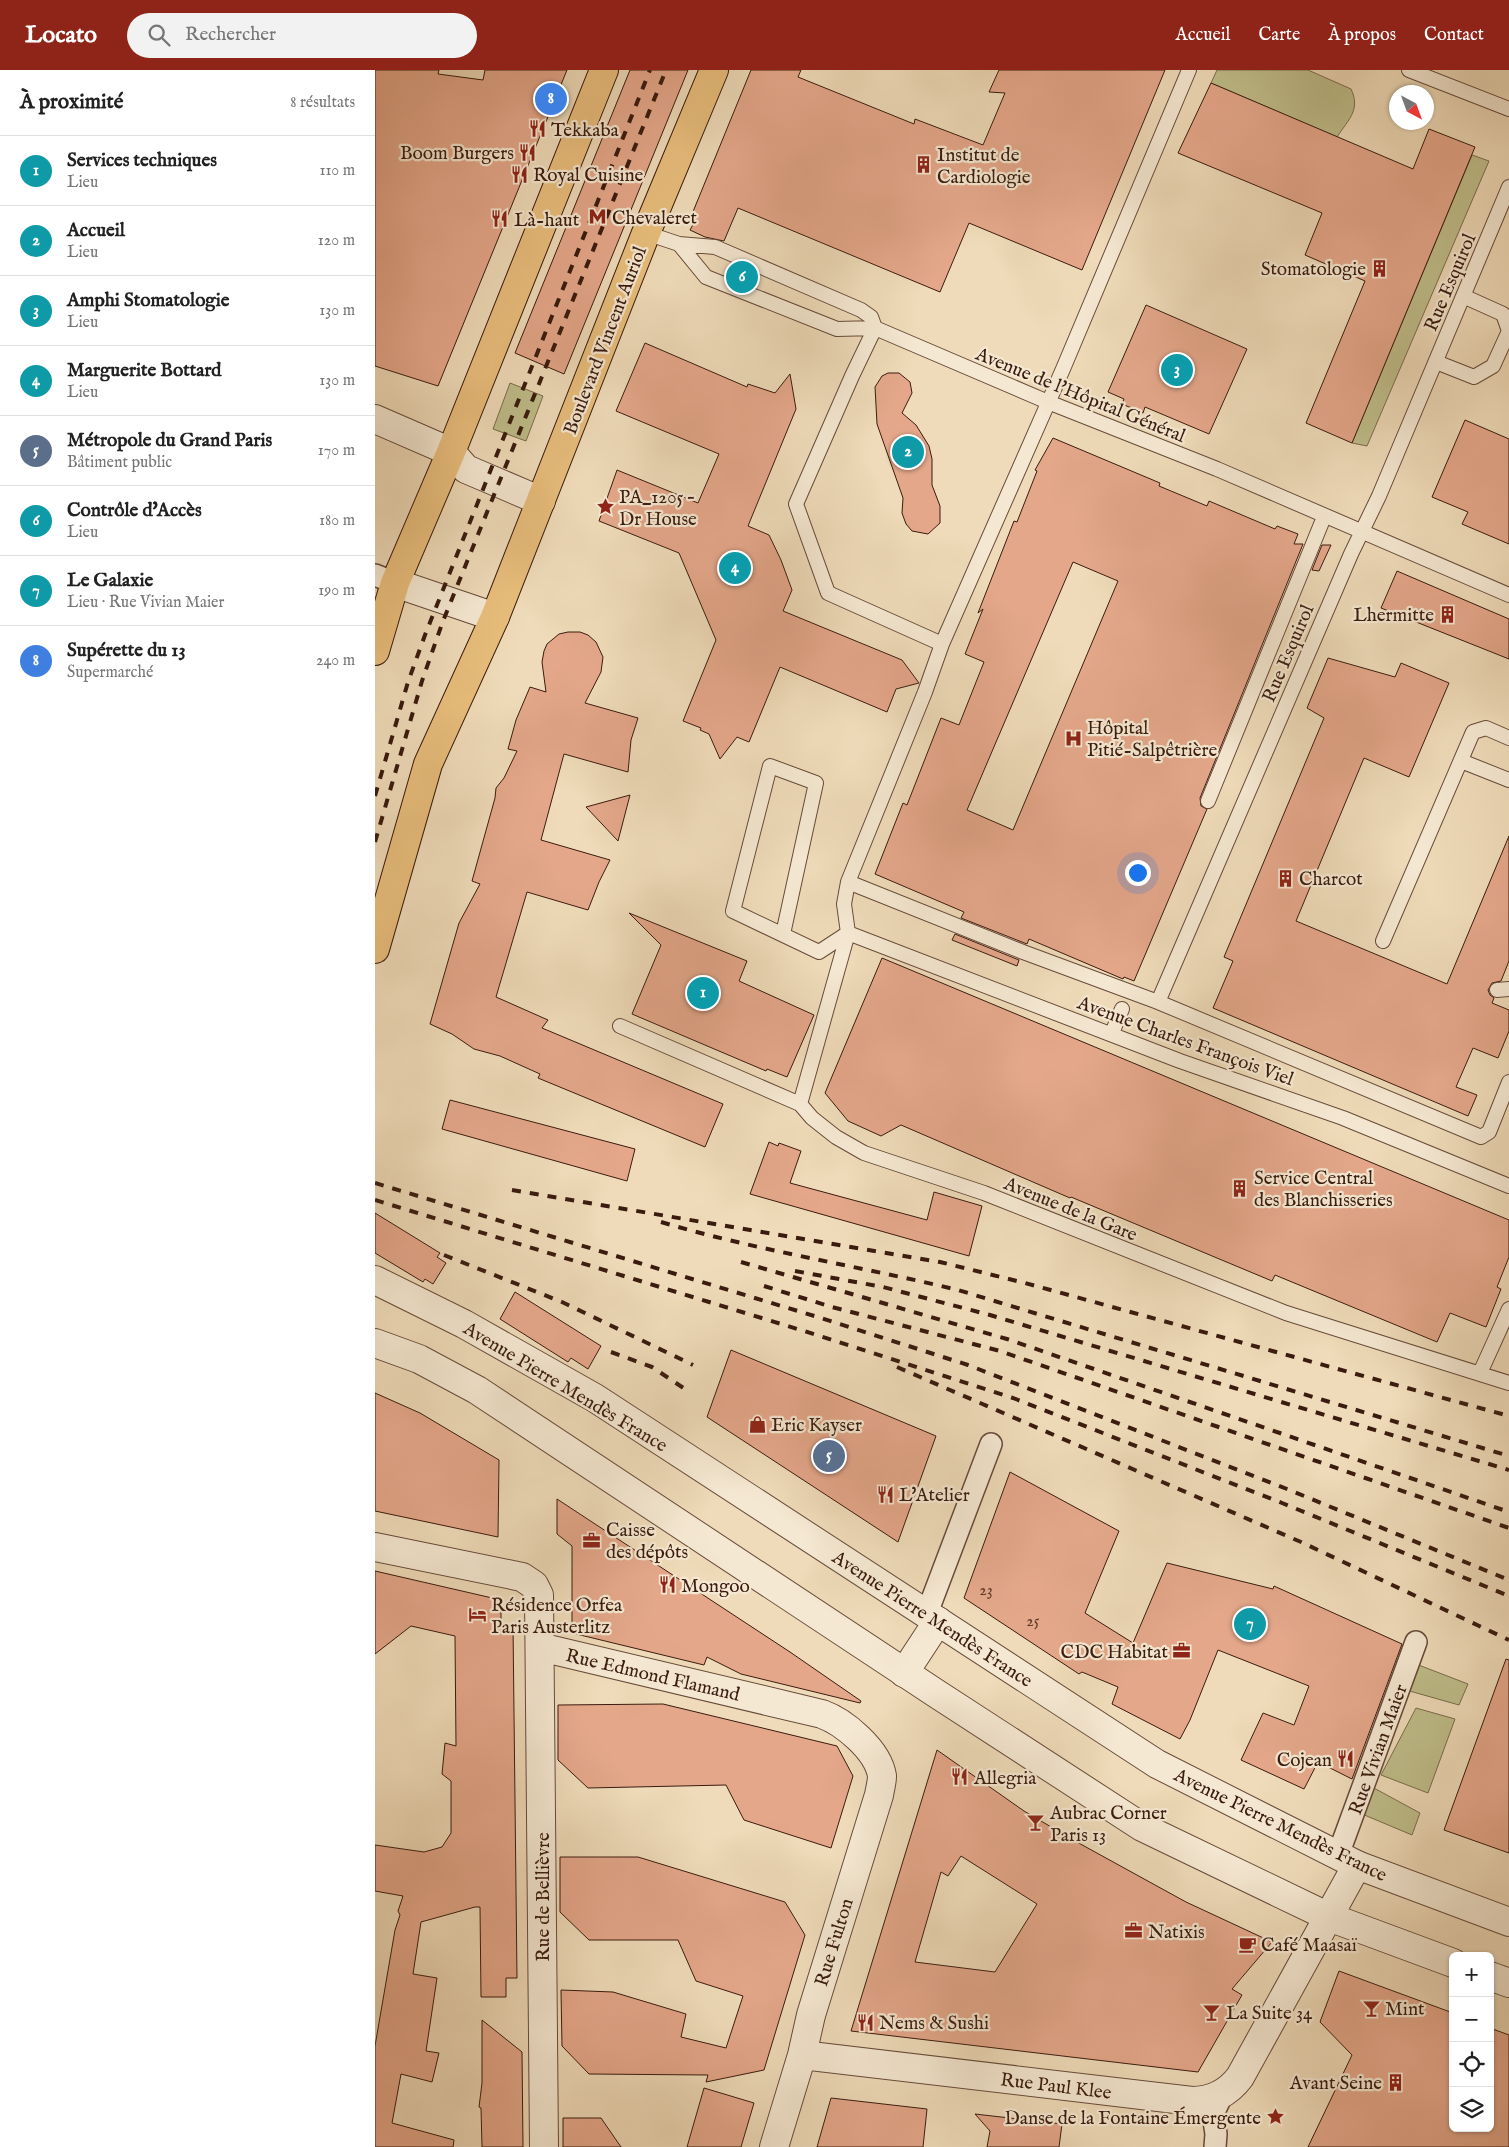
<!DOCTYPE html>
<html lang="fr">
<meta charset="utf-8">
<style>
body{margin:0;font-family:"IM FELL English",serif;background:#f2f2f2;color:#222}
.controls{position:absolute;right:15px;bottom:15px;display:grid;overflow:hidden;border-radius:8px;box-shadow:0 1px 4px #0004}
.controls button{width:45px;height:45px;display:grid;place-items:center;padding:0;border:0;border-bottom:1px solid #e0e0e0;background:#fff;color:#222;font:25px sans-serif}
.compass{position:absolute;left:1014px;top:15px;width:45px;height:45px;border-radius:50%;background:#fff;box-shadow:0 1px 4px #0004;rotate:139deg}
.you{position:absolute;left:762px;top:802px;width:18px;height:18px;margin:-12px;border:4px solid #fff;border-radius:50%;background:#1a73e8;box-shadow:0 0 0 8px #1a73e833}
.badge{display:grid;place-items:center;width:32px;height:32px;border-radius:50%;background:#8f2418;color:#fff;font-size:16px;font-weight:700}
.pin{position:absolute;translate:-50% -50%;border:2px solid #fff;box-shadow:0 1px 5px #0006}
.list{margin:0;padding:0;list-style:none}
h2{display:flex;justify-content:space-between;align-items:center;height:65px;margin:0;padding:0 20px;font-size:21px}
h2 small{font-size:16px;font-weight:400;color:#767676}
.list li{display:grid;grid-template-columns:32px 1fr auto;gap:15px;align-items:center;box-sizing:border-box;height:70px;padding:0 20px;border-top:1px solid #e0e0e0}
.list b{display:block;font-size:19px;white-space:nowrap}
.list p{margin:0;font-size:16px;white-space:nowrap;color:#767676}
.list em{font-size:16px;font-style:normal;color:#767676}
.icon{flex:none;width:28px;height:28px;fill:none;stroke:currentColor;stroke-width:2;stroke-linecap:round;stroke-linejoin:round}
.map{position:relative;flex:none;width:1134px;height:2077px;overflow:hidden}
header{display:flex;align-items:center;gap:30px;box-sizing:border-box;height:70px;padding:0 25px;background:#8f2418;color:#fff}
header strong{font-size:24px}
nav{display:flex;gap:28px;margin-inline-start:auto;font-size:18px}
.search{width:350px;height:45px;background:#f2f2f2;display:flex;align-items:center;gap:12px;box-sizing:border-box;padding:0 18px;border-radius:28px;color:#767676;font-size:19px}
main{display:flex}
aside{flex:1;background:#fff}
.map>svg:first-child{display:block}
.green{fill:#bfbe8b;stroke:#7c6c4d}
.building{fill:#e4a78a;stroke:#3a1b0f;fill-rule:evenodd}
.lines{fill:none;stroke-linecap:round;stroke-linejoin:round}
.service-casing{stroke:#674b3a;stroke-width:16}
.pedestrian-casing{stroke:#674b3a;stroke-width:24}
.minor-casing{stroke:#674b3a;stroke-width:30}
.tertiary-casing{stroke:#674b3a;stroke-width:30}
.primary-casing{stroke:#3a1b0f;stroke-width:30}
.service{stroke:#f5e8d2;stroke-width:14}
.pedestrian{stroke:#f5e8d2;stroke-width:21}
.minor{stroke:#f5e8d2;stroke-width:28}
.tertiary{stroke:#f5e8d2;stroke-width:28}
.primary{stroke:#e8be7c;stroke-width:28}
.rail{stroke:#3a1b0f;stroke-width:4;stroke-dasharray:9 9;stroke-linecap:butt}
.labels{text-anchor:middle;stroke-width:4.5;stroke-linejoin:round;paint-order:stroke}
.number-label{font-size:16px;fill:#643e2e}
.poi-label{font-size:19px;fill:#3a1b0f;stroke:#f5e8d2;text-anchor:start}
.street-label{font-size:19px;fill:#3a1b0f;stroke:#f5e8d2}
</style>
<header>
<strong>Locato</strong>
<div class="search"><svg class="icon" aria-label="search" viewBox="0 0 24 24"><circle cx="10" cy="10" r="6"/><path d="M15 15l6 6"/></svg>Rechercher</div>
<nav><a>Accueil</a><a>Carte</a><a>À propos</a><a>Contact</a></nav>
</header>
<main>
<aside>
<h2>À proximité<small>8 résultats</small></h2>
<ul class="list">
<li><span class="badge" style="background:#0f9aa8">1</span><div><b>Services techniques</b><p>Lieu</p></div><em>110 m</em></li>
<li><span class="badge" style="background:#0f9aa8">2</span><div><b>Accueil</b><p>Lieu</p></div><em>120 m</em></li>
<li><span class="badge" style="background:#0f9aa8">3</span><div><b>Amphi Stomatologie</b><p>Lieu</p></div><em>130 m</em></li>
<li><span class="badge" style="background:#0f9aa8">4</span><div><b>Marguerite Bottard</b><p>Lieu</p></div><em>130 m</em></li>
<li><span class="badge" style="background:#5c6f8a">5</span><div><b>Métropole du Grand Paris</b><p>Bâtiment public</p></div><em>170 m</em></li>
<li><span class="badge" style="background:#0f9aa8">6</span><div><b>Contrôle d'Accès</b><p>Lieu</p></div><em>180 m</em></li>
<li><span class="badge" style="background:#0f9aa8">7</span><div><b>Le Galaxie</b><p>Lieu · Rue Vivian Maier</p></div><em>190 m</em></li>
<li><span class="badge" style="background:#3f7fe0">8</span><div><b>Supérette du 13</b><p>Supermarché</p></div><em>240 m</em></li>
</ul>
</aside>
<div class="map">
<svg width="1134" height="2077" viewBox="0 0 1134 2077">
<rect width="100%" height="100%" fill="#efdbb9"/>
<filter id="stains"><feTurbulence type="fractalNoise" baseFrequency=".004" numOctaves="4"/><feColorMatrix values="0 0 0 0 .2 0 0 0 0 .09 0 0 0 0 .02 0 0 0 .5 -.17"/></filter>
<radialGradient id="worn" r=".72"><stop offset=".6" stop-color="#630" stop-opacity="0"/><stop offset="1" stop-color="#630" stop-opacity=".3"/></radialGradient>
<path class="green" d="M842,0H933L976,19C986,40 973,50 962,67L836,13Z
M1097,85L1114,91L992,376L977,373Z
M135,313L168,326L151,371L118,359Z
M1041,1594L1093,1614L1084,1635L1031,1620Z
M1041,1638L1080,1649L1053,1723L1006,1705Z
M997,1717L1045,1743L1037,1765L987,1744Z"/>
<path class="building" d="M0,0H64L63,4L108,10L110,0H192L63,316L0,296Z
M255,0H313L189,304L140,283Z
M376,0H426L423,7L539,54L540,49L608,75L630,23L614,22L624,0H790L707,200L594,153L565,222L363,138L349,171L330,167L315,160L320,151L315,149Z
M836,13L1038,99L1054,59L1100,77L977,373L931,353L990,211L930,185L947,143L803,83Z
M771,235L872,279L834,364L770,337L768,343L747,334L749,329L733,322Z
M270,273L372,317L373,314L400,323L415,304L421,339L373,456L394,465L406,490L417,520L408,541L527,590L544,613L521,619L512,642L405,597L374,672L362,667L345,689L334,664L325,660L326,658L308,651L341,570L304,483L224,451L242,400L323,433L344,384L241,341Z
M513,303H524L535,312L537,323L527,343L541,355L554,376L557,389V415L565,436V453L553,464L537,461L531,454L527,443L528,428L502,354L500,317L507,306Z
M1090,350L1134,369V474L1087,454L1093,442L1057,427Z
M678,368L785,413L784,416L832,436L834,431L900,459L902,456L923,464L919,474H928L825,728L826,736L832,739L759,911L749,907L748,909L654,869L652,874L586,848L589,842L500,804L528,733L532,735L566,648L584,655L609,592L590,584L608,539L603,543L639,451L642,452L662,401L660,400ZM698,492L743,511L638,760L592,740Z
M947,475H956L944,501L937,500Z
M1022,501L1134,549V589L1006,538Z
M193,562H205L213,565L221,572L228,587L226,602L210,633L263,648L256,670L253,702L189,684L166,770L235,790L224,812L213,840L152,822L121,927L173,950L167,958L348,1034L330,1077L163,1008L165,1004L125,986L99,979L77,964L55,954L84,853L105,814L97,811L120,728L121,718L129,708L142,681L133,679L141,650L155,617L171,622L167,592L169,581L172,574L184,564Z
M953,588L1020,607L1026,593L1074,613L1034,707L989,688L921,851L1072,914L1134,766V891L1126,911L1117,913L1113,920L1115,925L1119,928L1117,933L1134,940V961L1123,988L1098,978L1081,1017L1102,1025L1093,1046L838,938L858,891L849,887L949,648L932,638Z
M255,725L243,771L211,737Z
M254,843L372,891L364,911L439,945L412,1007L392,999L391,1001L257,944L286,875Z
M580,864L644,890L642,896L577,870Z
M507,888L1134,1150V1187L1122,1217L1126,1219L1111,1257L1075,1243L1062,1272L900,1205L897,1211L696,1127L695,1128L526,1055L506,1066L473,1051L450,1023Z
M75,1030L260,1079L252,1111L67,1059Z
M394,1072L403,1076L404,1073L426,1081L415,1113L552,1150L559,1122L607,1136L594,1186L375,1124Z
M0,1143L65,1183L62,1187L71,1193L58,1214L50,1209L48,1212L0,1183Z
M140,1222L226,1276L213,1299L196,1288L193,1292L125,1249Z
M356,1280L561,1366L523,1472L332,1347Z
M0,1323L45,1343L124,1390L123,1467L0,1441Z
M635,1402L744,1461L710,1543L758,1573L792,1493L898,1519L899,1516L1027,1574L977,1709L943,1692L929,1719L866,1690L888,1643L919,1655L934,1616L843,1580L815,1650L805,1669L737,1634L743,1617L707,1602L704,1604L589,1528Z
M182,1429L415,1582L486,1631L485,1633L366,1604L332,1587L329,1595L197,1563V1476L182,1464Z
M0,1501L126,1530V1555H138L142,1908H131V1927H106L105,1837H100L46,1852L38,1904L62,1908L51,1981L64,1983L57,2012L26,2004L17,2053L79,2070L78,2077H0V1976L20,1860L25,1845L23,1841L28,1826L0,1821V1775L49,1782L67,1777L76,1763V1711L67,1704L70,1673L81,1676L80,1566L36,1556L0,1584Z
M1131,1589L1134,1590V1783L1069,1760Z
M288,1634L462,1676L478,1706L456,1778L369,1750L351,1715L213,1718L183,1690V1635Z
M562,1680L649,1741L700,1771L811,1832L897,1872L857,1919L867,1925L823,2002L476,1961ZM586,1786L662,1834L620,1902L540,1892L566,1802L573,1806Z
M185,1787H263L410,1832L430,1865L389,2000L331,2012L333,2005L214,2004L187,1976L186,1920L238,1922L311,1944L306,1967L351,1978L368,1926L321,1911L303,1870H214L185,1842Z
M964,1901L1078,1943V2058H1115V1958L1134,1965V2077H933L977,1985L945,1952Z
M107,1950L147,1982L148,2077H107L106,2038L104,2037L107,2013Z
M329,2018L379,2033L366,2077H312Z
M456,2028L552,2039L548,2077H442Z
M600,2044L687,2054L684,2077H612L615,2061Z
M188,2048H226L246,2077H188Z"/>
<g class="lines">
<defs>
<path id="service" d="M814,0L688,299L567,574L550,622L473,812L469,834L473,863L425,1034L437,1048L461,1067L489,1083L609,1123L911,1243L1134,1313
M1034,0L1134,39
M271,163L304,174L331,207L462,259L500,258L673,332L842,399L1134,525
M304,174L340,177L486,240L496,247L500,258L477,306L421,434L453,523L567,574
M1061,292L1099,307L1118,296L1134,261L1128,244L1088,226
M1086,691L1134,710
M833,731L949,447
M473,812L648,882L783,932L976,484L1004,426L1134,117
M473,863L805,991L968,1048L1134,1116
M408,864L441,713L395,696L358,841L444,882L473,863
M1008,871L1098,662L1111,658L1134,668
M1122,920L1134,919
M783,932L1106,1067L1114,1062L1134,1012
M245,956L425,1034
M737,963L747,939
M1105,1303L1134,1239"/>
<path id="pedestrian" d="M0,505L20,513
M552,1543L616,1374
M963,1785L1041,1572
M840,2077L841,2064L838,2044L848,2023"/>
<path id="minor" d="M0,349L76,382L91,399L166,431
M20,513L120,547
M0,1477L147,1507L159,1515L164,1525L169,2077
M165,1577L447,1644C469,1652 503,1680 507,1706C507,1712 505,1719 504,1725L436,1945L427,1985L399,2077
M529,1603L563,1551
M427,1985L817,2031C837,2031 853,2023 865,2007L982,1795"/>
<path id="tertiary" d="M0,1210L89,1254L220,1328L782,1694L982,1795L1134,1852
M0,1273L44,1289L102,1320L562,1624L767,1757L954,1847L1078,1893
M1115,1906L1134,1913"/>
<path id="primary" d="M0,581L20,513L76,382L229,0
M0,879L53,694L120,547L271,163L339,0"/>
</defs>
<use href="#service" class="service-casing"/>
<use href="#pedestrian" class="pedestrian-casing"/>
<use href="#minor" class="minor-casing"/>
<use href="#tertiary" class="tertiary-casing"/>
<use href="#primary" class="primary-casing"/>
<use href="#service" class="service"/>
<use href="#pedestrian" class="pedestrian"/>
<use href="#minor" class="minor"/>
<use href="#tertiary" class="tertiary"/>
<use href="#primary" class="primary"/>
<path class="rail" d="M0,726L33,612L50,565L275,0
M0,772L47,611L68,551L291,0
M0,1113L446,1248L593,1295L912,1419L1134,1510
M137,1120L565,1192L650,1213L1134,1346
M0,1130L429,1261L638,1328L907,1433L1134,1526
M286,1152C384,1181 484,1196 583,1220L1134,1386
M69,1185L187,1232L318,1295
M366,1192L632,1269L1134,1442
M420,1201L508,1217L615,1245L1134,1400
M389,1216L457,1237L625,1281L1134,1458
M236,1282L277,1297L313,1321
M522,1297L926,1472L1134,1570"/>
</g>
<defs>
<symbol id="restaurant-bare" viewBox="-9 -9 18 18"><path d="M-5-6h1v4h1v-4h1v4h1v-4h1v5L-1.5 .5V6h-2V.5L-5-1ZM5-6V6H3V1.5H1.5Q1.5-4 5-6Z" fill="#8f2418" stroke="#f5e8d2" stroke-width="2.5" paint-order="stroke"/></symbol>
<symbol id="building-bare" viewBox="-9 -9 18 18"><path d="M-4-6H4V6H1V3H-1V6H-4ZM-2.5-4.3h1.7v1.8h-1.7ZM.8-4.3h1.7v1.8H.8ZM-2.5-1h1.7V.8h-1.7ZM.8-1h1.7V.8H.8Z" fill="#8f2418" stroke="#f5e8d2" stroke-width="2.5" paint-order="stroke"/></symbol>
<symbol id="metro-bare" viewBox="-9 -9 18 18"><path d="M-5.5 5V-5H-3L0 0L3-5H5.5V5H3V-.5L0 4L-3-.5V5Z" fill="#8f2418" stroke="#f5e8d2" stroke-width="2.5" paint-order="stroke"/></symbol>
<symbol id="sight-bare" viewBox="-9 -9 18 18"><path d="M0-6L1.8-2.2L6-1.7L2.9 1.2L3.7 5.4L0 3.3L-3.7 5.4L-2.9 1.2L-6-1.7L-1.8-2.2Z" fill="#8f2418" stroke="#f5e8d2" stroke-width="2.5" paint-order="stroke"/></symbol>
<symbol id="hospital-bare" viewBox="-9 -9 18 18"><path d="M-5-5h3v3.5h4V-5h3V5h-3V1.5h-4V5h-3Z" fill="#8f2418" stroke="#f5e8d2" stroke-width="2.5" paint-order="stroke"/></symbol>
<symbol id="shop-bare" viewBox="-9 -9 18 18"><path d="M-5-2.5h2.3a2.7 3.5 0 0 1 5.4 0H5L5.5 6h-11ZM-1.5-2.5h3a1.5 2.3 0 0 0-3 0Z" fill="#8f2418" stroke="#f5e8d2" stroke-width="2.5" paint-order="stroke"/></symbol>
<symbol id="office-bare" viewBox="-9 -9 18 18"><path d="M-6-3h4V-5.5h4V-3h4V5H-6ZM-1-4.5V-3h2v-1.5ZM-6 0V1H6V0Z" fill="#8f2418" stroke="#f5e8d2" stroke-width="2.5" paint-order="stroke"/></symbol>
<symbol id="hotel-bare" viewBox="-9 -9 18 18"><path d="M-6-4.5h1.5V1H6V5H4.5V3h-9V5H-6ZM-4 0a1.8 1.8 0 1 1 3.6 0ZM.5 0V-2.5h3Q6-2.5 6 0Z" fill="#8f2418" stroke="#f5e8d2" stroke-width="2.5" paint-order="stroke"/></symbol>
<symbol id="bar-bare" viewBox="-9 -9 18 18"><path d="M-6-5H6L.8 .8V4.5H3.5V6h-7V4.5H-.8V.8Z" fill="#8f2418" stroke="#f5e8d2" stroke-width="2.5" paint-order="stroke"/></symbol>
<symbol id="cafe-bare" viewBox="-9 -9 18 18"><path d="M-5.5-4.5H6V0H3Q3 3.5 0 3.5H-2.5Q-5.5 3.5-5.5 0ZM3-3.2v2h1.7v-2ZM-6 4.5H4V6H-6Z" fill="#8f2418" stroke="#f5e8d2" stroke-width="2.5" paint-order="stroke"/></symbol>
</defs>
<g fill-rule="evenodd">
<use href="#restaurant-bare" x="150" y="46" width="25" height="25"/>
<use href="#restaurant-bare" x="140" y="70" width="25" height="25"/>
<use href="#building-bare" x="536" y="82" width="25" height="25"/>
<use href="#restaurant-bare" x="132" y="92" width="25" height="25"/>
<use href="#metro-bare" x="210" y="134" width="25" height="25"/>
<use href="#restaurant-bare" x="112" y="136" width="25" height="25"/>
<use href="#building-bare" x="992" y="186" width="25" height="25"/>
<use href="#sight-bare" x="218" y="424" width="25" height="25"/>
<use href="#building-bare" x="1060" y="532" width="25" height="25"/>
<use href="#hospital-bare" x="686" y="656" width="25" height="25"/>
<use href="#building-bare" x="898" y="796" width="25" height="25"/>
<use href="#building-bare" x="852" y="1106" width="25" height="25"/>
<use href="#shop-bare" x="370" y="1342" width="25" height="25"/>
<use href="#restaurant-bare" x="498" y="1412" width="25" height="25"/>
<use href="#office-bare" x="204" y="1458" width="25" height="25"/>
<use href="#restaurant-bare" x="280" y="1502" width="25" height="25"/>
<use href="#hotel-bare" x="90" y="1532" width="25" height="25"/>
<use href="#office-bare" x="794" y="1568" width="25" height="25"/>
<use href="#restaurant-bare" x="958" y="1676" width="25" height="25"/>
<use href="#restaurant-bare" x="572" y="1694" width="25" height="25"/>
<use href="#bar-bare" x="648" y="1740" width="25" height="25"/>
<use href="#office-bare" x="746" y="1848" width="25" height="25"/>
<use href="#cafe-bare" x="860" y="1862" width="25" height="25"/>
<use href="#bar-bare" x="984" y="1926" width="25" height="25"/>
<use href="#bar-bare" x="824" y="1930" width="25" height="25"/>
<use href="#restaurant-bare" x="478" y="1940" width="25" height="25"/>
<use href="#building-bare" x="1008" y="2000" width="25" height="25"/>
<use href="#sight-bare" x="888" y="2034" width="25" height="25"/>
</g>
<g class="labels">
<g class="number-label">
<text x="611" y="1525">23</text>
<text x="658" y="1556">25</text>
</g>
<g class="poi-label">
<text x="176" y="66">Tekkaba</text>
<text x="139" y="89" text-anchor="end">Boom Burgers</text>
<text x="562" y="91">Institut de<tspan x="562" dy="22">Cardiologie</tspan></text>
<text x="158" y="111">Royal Cuisine</text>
<text x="237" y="154">Chevaleret</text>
<text x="139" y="156">Là-haut</text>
<text x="991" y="205" text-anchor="end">Stomatologie</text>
<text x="244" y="433">PA_1205 –<tspan x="244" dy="22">Dr House</tspan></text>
<text x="1059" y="551" text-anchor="end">Lhermitte</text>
<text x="712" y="664">Hôpital<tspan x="712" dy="22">Pitié-Salpêtrière</tspan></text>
<text x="924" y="815">Charcot</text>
<text x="879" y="1114">Service Central<tspan x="879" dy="22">des Blanchisseries</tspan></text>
<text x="396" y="1361">Eric Kayser</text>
<text x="524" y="1431">L'Atelier</text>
<text x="231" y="1466">Caisse<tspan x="231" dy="22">des dépôts</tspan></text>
<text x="306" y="1522">Mongoo</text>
<text x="116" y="1541">Résidence Orfea<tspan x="116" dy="22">Paris Austerlitz</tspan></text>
<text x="793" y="1588" text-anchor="end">CDC Habitat</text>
<text x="957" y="1696" text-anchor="end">Cojean</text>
<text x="599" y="1714">Allegria</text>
<text x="675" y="1749">Aubrac Corner<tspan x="675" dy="22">Paris 13</tspan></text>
<text x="773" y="1868">Natixis</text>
<text x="886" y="1881">Café Maasaï</text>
<text x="1010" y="1945">Mint</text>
<text x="851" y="1949">La Suite 34</text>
<text x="504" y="1959">Nems &amp; Sushi</text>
<text x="1007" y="2019" text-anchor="end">Avant Seine</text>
<text x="886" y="2054" text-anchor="end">Danse de la Fontaine Émergente</text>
</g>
<g class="street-label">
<text transform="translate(1074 212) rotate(-67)" y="7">Rue Esquirol</text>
<text transform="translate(229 270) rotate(-69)" y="7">Boulevard Vincent Auriol</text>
<text transform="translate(706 324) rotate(22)" y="7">Avenue de l'Hôpital Général</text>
<text transform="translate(912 583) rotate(-67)" y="7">Rue Esquirol</text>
<text transform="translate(811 970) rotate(20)" y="7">Avenue Charles François Viel</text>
<text transform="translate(696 1138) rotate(22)" y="7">Avenue de la Gare</text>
<text transform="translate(191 1316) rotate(31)" y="7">Avenue Pierre Mendès France</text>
<text transform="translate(558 1548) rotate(33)" y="7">Avenue Pierre Mendès France</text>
<text transform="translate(278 1604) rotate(13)" y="7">Rue Edmond Flamand</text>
<text transform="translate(1002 1679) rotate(-70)" y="7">Rue Vivian Maier</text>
<text transform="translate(906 1754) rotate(26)" y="7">Avenue Pierre Mendès France</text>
<text transform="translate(167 1827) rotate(-90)" y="7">Rue de Bellièvre</text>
<text transform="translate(458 1872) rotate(-73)" y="7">Rue Fulton</text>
<text transform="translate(681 2015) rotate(7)" y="7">Rue Paul Klee</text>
</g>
</g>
<rect width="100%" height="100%" filter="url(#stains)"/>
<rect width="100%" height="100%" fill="url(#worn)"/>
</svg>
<div class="controls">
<button>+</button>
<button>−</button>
<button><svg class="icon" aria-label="locate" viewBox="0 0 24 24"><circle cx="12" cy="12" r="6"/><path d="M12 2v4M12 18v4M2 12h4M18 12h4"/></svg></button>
<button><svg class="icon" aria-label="layers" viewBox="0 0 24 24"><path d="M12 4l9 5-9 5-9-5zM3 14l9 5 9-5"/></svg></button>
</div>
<svg class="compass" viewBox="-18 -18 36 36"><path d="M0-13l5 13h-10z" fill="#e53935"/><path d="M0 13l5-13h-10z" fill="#767676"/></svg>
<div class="you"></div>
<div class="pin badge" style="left:328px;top:923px;background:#0f9aa8">1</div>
<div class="pin badge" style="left:533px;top:382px;background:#0f9aa8">2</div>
<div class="pin badge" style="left:802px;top:300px;background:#0f9aa8">3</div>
<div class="pin badge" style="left:360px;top:498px;background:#0f9aa8">4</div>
<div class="pin badge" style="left:454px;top:1386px;background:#5c6f8a">5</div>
<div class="pin badge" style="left:367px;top:207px;background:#0f9aa8">6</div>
<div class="pin badge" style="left:875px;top:1554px;background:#0f9aa8">7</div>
<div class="pin badge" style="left:176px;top:29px;background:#3f7fe0">8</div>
</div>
</main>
